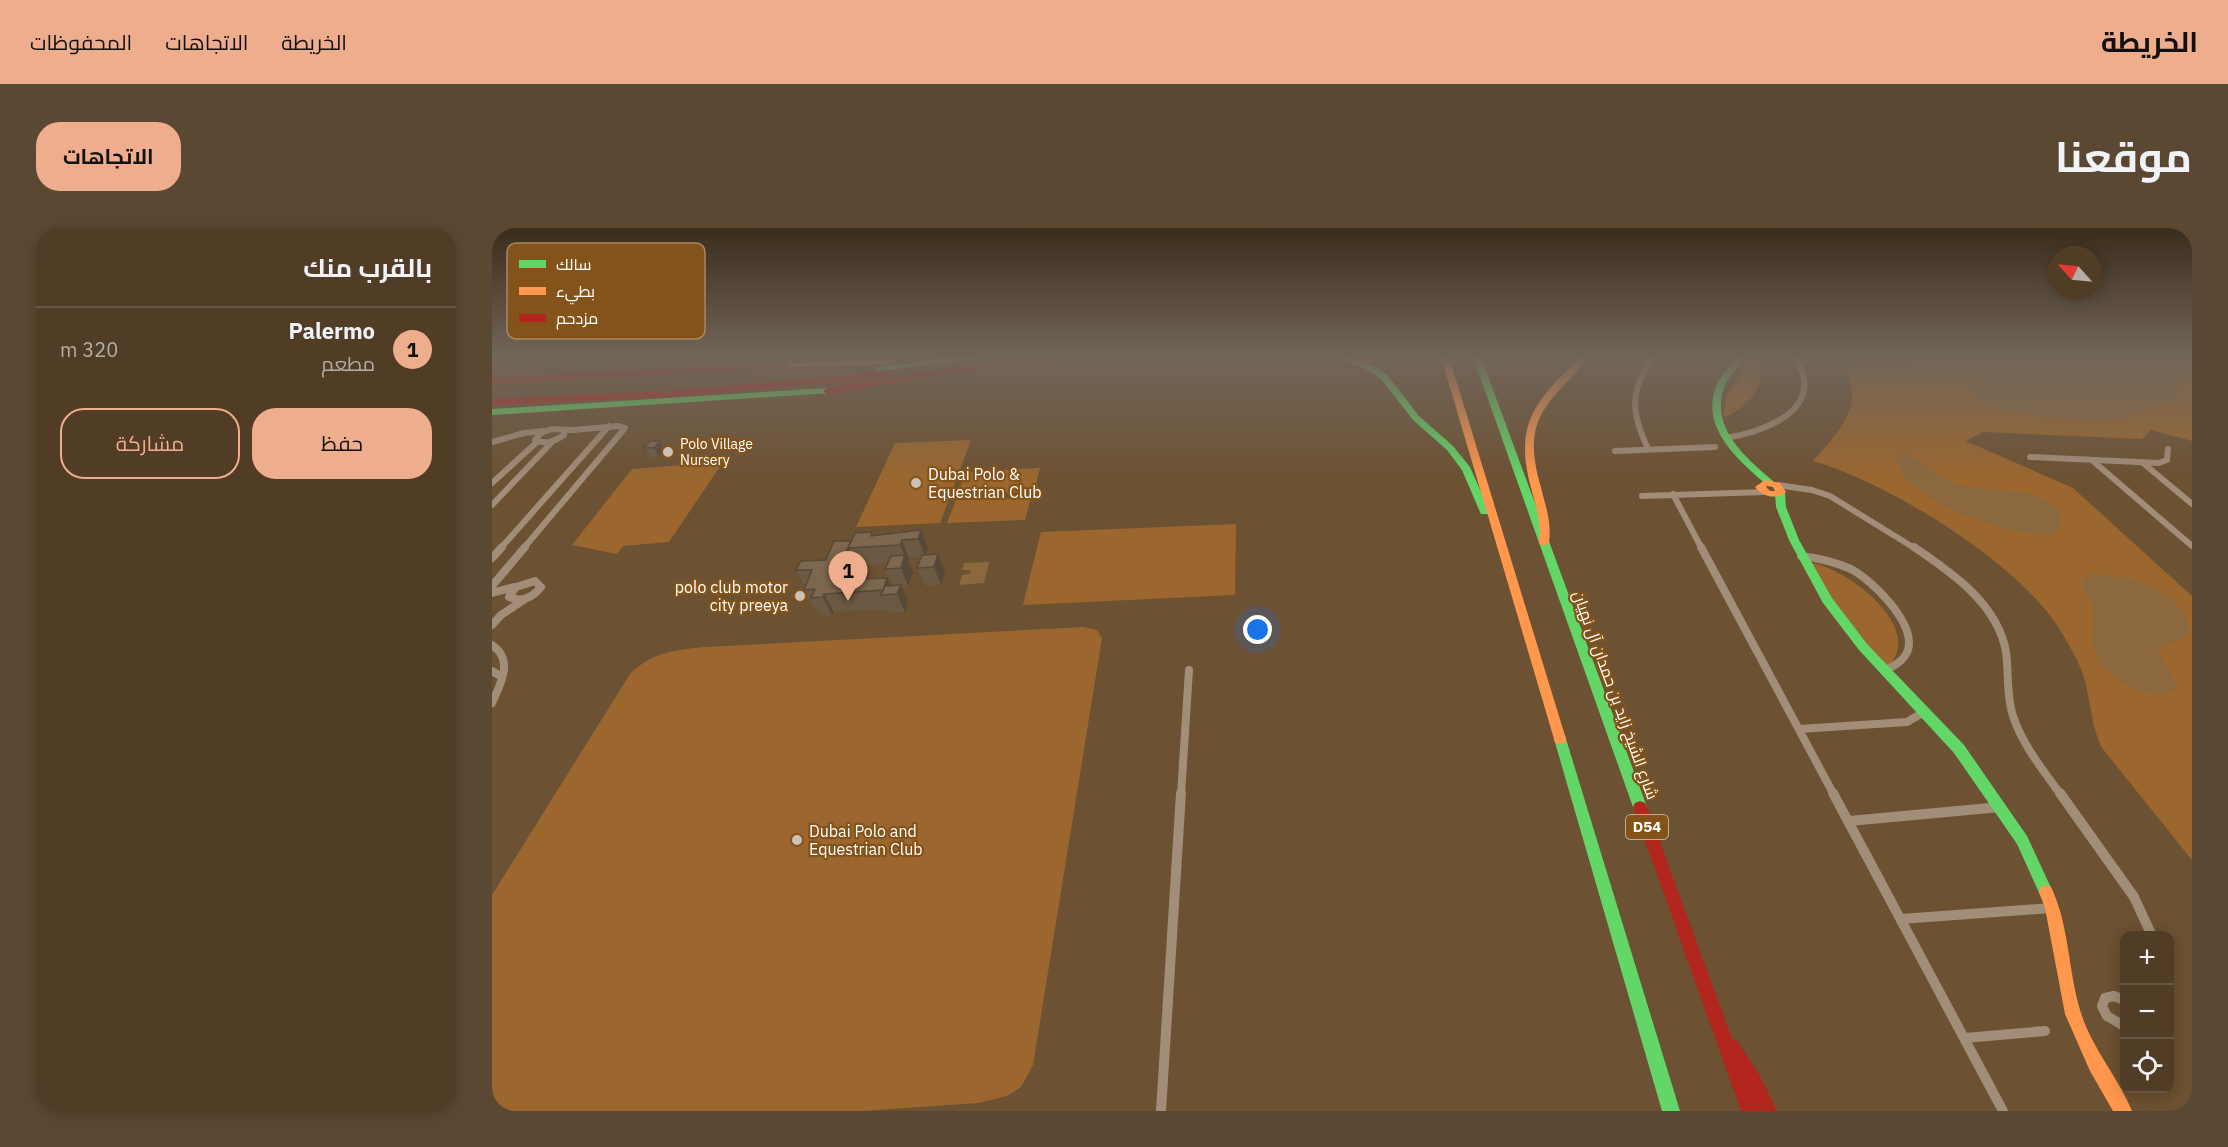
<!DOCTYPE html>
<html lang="ar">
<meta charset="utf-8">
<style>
body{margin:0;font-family:"IBM Plex Sans",Cairo,sans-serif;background:#5b4832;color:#f1f3f6;direction:rtl}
.controls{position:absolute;right:18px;bottom:18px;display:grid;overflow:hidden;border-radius:12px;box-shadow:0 3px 15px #0003}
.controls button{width:54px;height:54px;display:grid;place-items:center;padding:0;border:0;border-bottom:2px solid #675643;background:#513d26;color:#f1f3f6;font:30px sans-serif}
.compass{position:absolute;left:1556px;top:18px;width:54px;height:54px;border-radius:50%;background:#513d26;box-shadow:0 3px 15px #0003;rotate:297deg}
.you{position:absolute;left:766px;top:402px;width:21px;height:21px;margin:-15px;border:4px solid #fff;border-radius:50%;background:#1a73e8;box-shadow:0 0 0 9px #1a73e833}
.badge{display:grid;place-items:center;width:39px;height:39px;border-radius:50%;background:#eead8d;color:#111;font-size:20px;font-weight:700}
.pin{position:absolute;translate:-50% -50px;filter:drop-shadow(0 2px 3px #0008)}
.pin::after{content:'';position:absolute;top:32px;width:21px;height:18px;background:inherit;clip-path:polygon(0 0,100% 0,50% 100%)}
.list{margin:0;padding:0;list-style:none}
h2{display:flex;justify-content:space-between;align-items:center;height:78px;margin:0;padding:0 24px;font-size:26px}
h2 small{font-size:20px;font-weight:400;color:#b4aea7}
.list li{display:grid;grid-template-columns:39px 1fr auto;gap:18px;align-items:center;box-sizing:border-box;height:84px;padding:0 24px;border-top:2px solid #675643}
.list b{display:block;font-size:22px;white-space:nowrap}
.list p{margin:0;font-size:20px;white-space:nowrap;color:#b4aea7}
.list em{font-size:20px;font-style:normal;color:#b4aea7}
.actions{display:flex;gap:12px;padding:18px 24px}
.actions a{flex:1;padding:14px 0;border:2px solid #eead8d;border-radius:24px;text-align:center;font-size:21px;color:#eead8d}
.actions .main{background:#eead8d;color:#111}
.icon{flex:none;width:33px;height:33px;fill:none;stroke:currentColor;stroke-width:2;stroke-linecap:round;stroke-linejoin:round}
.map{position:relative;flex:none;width:1700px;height:883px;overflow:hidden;direction:ltr;border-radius:24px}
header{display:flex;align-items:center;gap:36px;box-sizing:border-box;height:84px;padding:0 30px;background:#eead8d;color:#111}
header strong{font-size:28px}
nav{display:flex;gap:33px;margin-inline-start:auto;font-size:21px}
.intro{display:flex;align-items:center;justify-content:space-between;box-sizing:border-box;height:144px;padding:0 36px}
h1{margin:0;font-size:42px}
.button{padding:15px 27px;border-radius:24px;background:#eead8d;color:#111;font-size:21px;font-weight:700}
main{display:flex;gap:36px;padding:0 36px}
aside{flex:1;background:#513d26;border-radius:24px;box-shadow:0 3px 15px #0003}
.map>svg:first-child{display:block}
.green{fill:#9b672e}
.water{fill:#8b683e}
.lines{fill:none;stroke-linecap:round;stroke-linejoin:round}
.street-far2{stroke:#a28d78;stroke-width:6}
.street-far1{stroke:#a28d78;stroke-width:8}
.street{stroke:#a28d78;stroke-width:10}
.fast{fill:#63d668;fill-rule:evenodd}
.slow{fill:#ff974d;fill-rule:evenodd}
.jam{fill:#b3261e;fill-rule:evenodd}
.wall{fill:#6c5943;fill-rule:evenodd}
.shaded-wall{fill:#584837}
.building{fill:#7d674e;stroke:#584837;stroke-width:1.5}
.poi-dot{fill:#ccc2b7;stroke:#84531a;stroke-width:2}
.labels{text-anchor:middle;stroke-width:4.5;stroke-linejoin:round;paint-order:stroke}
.far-poi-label{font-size:14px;fill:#fff;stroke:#84531a;text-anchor:start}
.shield{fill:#84531a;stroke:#dacbba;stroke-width:1.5}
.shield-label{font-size:15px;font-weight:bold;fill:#fff}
.poi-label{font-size:16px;fill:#fff;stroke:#84531a;text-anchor:start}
.street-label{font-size:16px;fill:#fff;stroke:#84531a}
.key{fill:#84531a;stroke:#a9875f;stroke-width:1.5}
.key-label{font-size:16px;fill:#fff}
</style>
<header>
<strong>الخريطة</strong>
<nav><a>الخريطة</a><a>الاتجاهات</a><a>المحفوظات</a></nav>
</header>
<div class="intro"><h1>موقعنا</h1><a class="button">الاتجاهات</a></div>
<main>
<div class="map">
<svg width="1700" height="883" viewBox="0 0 1700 883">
<rect width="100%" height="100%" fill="#6c5132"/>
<path class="green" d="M1260,129H1265C1278,155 1257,178 1234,189L1231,188L1235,166Z
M1577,129H1672L1700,137V213L1659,202L1650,211L1491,204L1474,213L1581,260L1700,368V632L1610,520C1597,493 1599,466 1589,441C1585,431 1579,421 1574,412C1537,340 1398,255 1321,233C1336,215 1358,195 1360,170C1361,161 1357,151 1355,142L1470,132L1513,133Z
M479,212L448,295L364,299L403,215Z
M231,234L177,314L131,318L125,326L80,317L140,241Z
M548,240L542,264L465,267L474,244Z
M539,270L533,292L455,295L464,272Z
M744,296L743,367L531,377L549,304Z
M1321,335C1356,342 1434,399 1396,439L1389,438L1317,339Z
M592,399L605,402L610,410L541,837L529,859L515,868L486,875L371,883H0V667L138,446C160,424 183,422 213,419Z"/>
<path class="water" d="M1638,137C1658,139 1685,140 1687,165L1682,172L1622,193L1560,190L1508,182C1495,177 1477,173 1481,156C1492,146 1512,149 1526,149C1564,148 1600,138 1638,137Z
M1413,226C1433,234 1447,251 1469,257C1501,265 1546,257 1569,284L1568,300L1558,308C1523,307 1401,273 1406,227Z
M497,334L492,355L467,357L470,347L478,346L479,342H470L472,335Z
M1598,346C1628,344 1681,361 1694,390C1696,394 1696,400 1697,404L1690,411L1665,421L1682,452L1684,461C1674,469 1665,467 1653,464C1634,458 1604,442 1602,419C1601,407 1603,394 1601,381C1599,372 1593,364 1589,356Z"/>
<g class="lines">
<path class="street-far2" d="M1234,210C1264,205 1322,188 1311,146C1309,140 1305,134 1303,129
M0,214L32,205L52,203
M1156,221C1139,184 1137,164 1161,129
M1123,223L1223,219
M1538,229L1667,235L1675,232L1676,221
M1601,233L1700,318
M1651,235L1700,276
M0,255L45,214
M1285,257L1320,262L1338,268L1424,321
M1181,266L1210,321
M1150,268L1273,264
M0,277L60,214
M8,321L117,198
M31,321L133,200L127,198L81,202L60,201L49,205L43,212C54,217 63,213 72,207L73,202"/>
<path class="street-far1" d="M1209,319L1342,567
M1422,319C1459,344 1506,376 1514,424C1517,446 1514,467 1521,488C1531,518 1551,542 1569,567
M1309,328C1326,330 1343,334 1359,341C1380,352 1424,395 1416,422C1412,433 1402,438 1392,443
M0,330L10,319
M43,353L49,359C41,369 30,375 17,369L24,359Z
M0,358L33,319
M0,365L22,359
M0,397L9,387L33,371
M0,417C22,432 9,455 0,475
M0,443L10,449
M1307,501L1415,494L1432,484
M689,567L697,442"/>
<path class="street" d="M1341,565L1511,883
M1568,565L1642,669L1660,708
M1357,593L1509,579
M1409,691L1560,680
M1632,772L1622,768L1613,770L1610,778L1615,788L1632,798
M1473,810L1553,803
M669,883L689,565"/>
<path class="fast" d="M464,129H487L483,131L387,143L383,141L387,139Z
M846,129H857L881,138L895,147L927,188L961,218L978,239L998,284L997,286H989L988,284L970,242L955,222L921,192L889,151L875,142Z
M981,129H989L1155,579L1153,583L1148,585L1143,583L1141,579Z
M1246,129H1254C1247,139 1236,148 1232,160C1218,200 1254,230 1281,253V257H1275C1247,233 1208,200 1224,159C1228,148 1238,138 1246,129Z
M335,160L338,161V165L0,187V181Z
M1288,262L1293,265L1294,279L1307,312L1340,370L1375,416L1472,517L1535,608L1561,664L1559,669L1554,671L1549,669L1525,616L1462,525L1367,422L1331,375L1297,312L1284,279L1283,265Z
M1068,506L1073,507L1074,511L1188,883H1170L1062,511L1063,507Z"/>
<path class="slow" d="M949,129H957L1074,511L1073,515H1063L1062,511Z
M1088,129H1097C1057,177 1029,187 1048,256C1053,276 1060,294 1057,315L1052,318L1047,315C1050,294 1043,276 1038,256C1022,192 1046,172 1088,129Z
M398,132H401V136L293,139L289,137L293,135Z
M1273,252L1288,255L1294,264C1284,272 1271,269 1263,259ZM1275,258L1281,259L1283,263H1278L1274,259Z
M1554,657L1559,659C1578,699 1576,744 1589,785C1600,820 1626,849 1640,883H1621L1598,843L1573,786L1553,680L1547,664L1549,659Z"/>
<path class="jam" d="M550,129H574L570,131L462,144L335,166L331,163L335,160L462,140Z
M293,135H296V139L0,156V150Z
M397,144L401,147L400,149L177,169L0,177V171L177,163Z
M1148,573L1153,575L1155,579L1240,811L1245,813L1268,848L1285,883H1267L1266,881L1267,883H1249L1141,579L1143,575Z"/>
</g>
<path class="wall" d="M168,213L173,222L167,229H158L152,220Z
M429,302L436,320L434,327L446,326L453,344L449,357L433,358L425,340L430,329L417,330L416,333L421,345L416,358L409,359L416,375L413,384L398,385L396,381L342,384L340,387L329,388L324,380H321L312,362L313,358L304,342L334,332L359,313L380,304L382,307ZM396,336L393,341L401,357H399L395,350L358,352L365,337Z"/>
<path class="shaded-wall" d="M168,213L173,222L167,229L162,220Z
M429,302L436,320L433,329L426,311Z
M410,312L417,330L416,333L421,345L416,358L409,340L413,328L408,317Z
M356,320L365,337L356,358L343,348Z
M446,326L453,344L449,357L442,339Z
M395,350L403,366L391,362Z
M409,357L416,375L413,384L405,366Z
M332,366L342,384L340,387L331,369Z"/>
<path class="building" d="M158,213H168L162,220H152Z
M429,302L426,311L410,312L408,317L356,320L363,305L380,304L379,308Z
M342,313H359L343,348H351L349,352H365L367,346H376L374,351L395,350L391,362L332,366L331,369L319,370L323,361L312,362L320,342H304L309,333L334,332Z
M446,326L442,339L425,340L430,327Z
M413,327L409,340L393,341L399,328Z
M409,357L405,366L389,367L393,358Z"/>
<linearGradient id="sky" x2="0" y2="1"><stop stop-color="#3b2d1c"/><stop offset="0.51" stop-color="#72655a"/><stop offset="1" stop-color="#72655a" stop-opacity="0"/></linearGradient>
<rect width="1700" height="253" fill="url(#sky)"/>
<g class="poi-dot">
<circle cx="176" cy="224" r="6"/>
<circle cx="424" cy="255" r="6"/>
<circle cx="308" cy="368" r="6"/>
<circle cx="305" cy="612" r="6"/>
</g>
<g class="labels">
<g class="far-poi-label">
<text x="188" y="221">Polo Village<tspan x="188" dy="16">Nursery</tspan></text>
</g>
<rect class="shield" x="1134" y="587" width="42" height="24" rx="4.5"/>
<g class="shield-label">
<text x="1155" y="604">D54</text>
</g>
<g class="poi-label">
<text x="436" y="252">Dubai Polo &amp;<tspan x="436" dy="18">Equestrian Club</tspan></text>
<text x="296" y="365" text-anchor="end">polo club motor<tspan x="296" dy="18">city preeya</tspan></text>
<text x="317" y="609">Dubai Polo and<tspan x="317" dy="18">Equestrian Club</tspan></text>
</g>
<g class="street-label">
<text transform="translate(1124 467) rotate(70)" y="6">شارع الشيخ زايد بن حمدان آل نهيان</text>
</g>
</g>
<rect x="15" y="15" width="198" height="96" rx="9" class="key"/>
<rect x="27" y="32" width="27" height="8" fill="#63d668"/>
<rect x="27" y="59" width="27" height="8" fill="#ff974d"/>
<rect x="27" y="86" width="27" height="8" fill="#b3261e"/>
<g class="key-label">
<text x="64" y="42">سالك</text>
<text x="64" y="69">بطيء</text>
<text x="64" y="96">مزدحم</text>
</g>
</svg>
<div class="controls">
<button>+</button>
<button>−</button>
<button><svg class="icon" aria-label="locate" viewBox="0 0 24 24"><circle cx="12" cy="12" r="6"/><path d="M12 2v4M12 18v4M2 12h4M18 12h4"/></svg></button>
</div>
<svg class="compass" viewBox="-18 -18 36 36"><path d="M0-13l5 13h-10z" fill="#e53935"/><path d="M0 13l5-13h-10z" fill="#b4aea7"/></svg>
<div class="you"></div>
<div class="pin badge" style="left:356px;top:373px">1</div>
</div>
<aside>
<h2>بالقرب منك<small></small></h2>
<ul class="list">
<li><span class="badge">1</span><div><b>Palermo</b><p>مطعم</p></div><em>320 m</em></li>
</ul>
<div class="actions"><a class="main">حفظ</a><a>مشاركة</a></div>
</aside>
</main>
